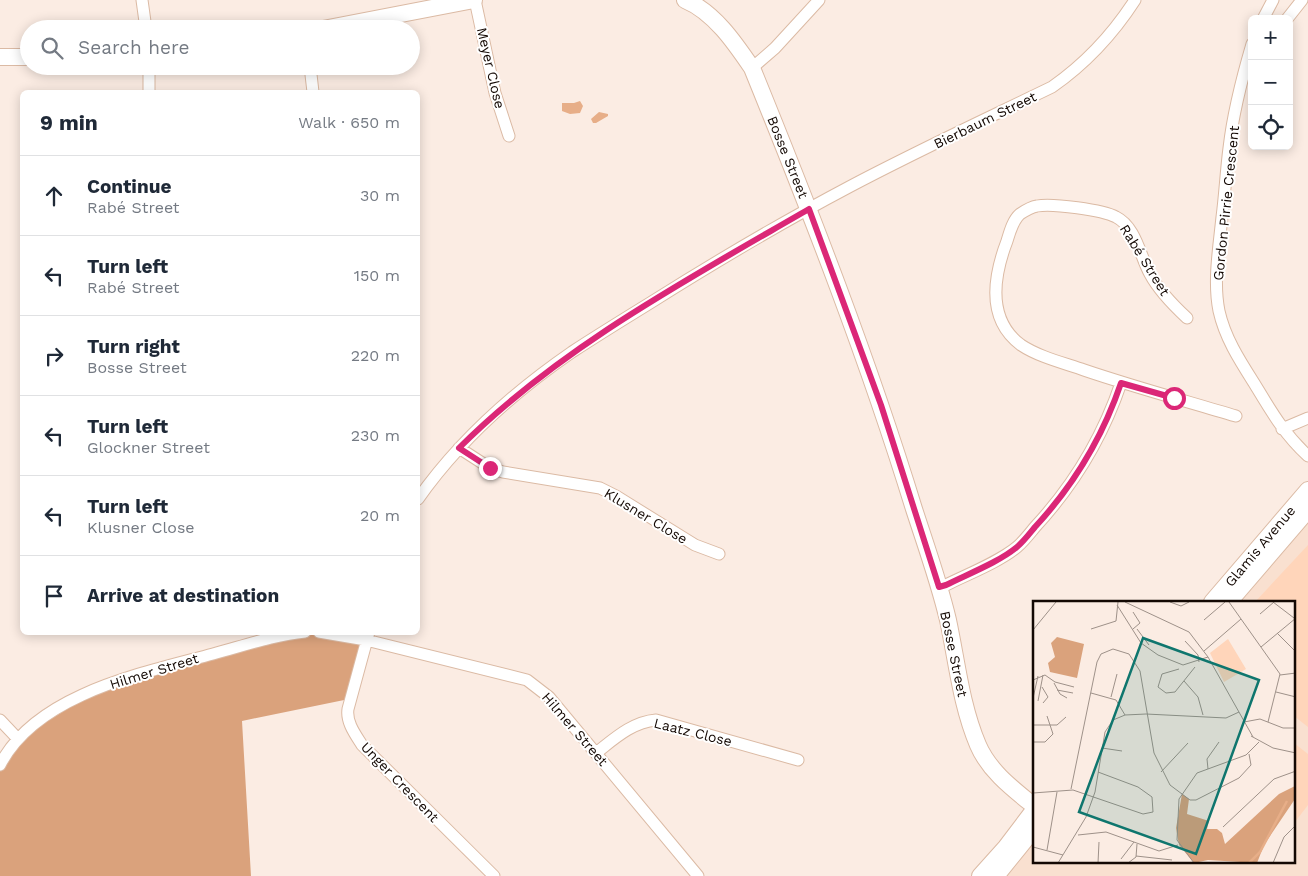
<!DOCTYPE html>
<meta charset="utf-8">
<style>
body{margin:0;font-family:"Work Sans",sans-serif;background:#f2f2f3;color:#1f2937}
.controls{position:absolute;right:15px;top:15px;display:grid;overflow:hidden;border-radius:8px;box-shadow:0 2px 12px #0003}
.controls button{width:45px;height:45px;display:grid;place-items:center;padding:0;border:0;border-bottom:1px solid #e0e1e3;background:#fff;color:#1f2937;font:25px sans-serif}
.stop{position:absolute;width:15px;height:15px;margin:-11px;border:4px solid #db2777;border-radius:50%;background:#fff}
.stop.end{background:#db2777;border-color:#fff;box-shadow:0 1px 5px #0008}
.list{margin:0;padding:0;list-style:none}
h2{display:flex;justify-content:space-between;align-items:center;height:65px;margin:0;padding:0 20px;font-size:21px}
h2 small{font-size:16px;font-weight:400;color:#747a83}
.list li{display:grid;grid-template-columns:32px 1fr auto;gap:15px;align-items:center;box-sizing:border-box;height:80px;padding:0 20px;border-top:1px solid #e0e1e3}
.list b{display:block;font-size:19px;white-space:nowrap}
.list p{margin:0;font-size:16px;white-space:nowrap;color:#747a83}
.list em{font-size:16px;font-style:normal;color:#747a83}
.icon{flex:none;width:28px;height:28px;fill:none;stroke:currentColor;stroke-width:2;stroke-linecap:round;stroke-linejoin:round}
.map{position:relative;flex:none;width:1308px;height:876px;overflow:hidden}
.search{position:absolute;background:#fff;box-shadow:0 2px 12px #0003;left:20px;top:20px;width:400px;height:55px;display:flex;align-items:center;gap:12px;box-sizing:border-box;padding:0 18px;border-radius:28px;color:#747a83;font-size:19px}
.panel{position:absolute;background:#fff;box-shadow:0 2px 12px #0003;left:20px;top:90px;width:400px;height:545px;border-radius:8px}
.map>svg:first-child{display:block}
.built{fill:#f9e0d0}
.green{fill:#ffd5ba}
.forest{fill:#daa27c}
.water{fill:#e7ae88}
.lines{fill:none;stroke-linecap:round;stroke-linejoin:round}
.street-casing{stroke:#dbbaa4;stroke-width:13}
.secondary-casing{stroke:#dbbaa4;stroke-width:18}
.street{stroke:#fff;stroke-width:11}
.secondary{stroke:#fff;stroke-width:16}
.route{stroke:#db2777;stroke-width:6}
.labels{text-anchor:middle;stroke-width:4;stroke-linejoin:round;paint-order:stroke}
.street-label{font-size:14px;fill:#130803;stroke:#fff}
.inset-river{fill:none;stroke:#e7ae88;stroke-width:2.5}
.inset-road{fill:none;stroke:#9e9189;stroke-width:1}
.view{fill:#0f766e;fill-opacity:0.15;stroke:#0f766e;stroke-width:2.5}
.inset-edge{fill:none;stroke:#130803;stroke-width:2.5}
</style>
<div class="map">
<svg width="1308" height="876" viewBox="0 0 1308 876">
<rect width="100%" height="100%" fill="#fbece3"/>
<path class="built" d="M1308,510V876H997L1034,830V862H1294V602H1229Z"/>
<path class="green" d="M1308,545V727L1294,716V602H1255Z
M1294,743L1308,754V805L1295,822Z"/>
<path class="forest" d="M301,633H315L366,640L349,699L242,721L251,876H0V769L18,739L100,689Z"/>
<path class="water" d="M580,101L583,106L580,113L570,114L562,111V103H574Z
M599,112L608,114V116L596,123H593L591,119Z"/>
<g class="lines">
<defs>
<path id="street" d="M142,0L146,29
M475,0L495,93L509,136
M1263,19L1273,0
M1287,19L1302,0
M1252,44C1242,78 1233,113 1229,148C1226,171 1225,194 1222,217C1219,247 1213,281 1219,311C1225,338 1240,361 1254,383C1271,411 1284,434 1308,456
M310,66L313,92
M752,68L775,48L819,0
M149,92V66
M1187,318C1173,305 1159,291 1150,274C1140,256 1136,227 1116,217C1103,210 1052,203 1037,206C1031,207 1026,210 1020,214C1013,220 1010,231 1007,241C994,275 986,319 1021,345C1039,357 1064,363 1084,370C1134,387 1186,401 1236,416
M1282,429L1308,418
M459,448L490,468L503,472L600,488L616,496L695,545L719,554
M418,499C459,441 514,392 572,352C598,335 624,319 650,303C715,262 781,223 849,187C915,152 984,120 1052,87C1085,64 1113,34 1135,0
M939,587L946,585C968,574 999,562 1017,547C1024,541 1030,533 1035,527C1073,486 1103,436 1121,383
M319,632L366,640L527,680L549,697L698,876
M369,632L348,709C346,722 355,734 362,745L494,876
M0,720L17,738
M596,753C614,739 632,722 656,720L798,760
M0,765C36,694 143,673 213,654C243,646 274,635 305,632"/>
<path id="secondary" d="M685,0C714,12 735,43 752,68C811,213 868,359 914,509C926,546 939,582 948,620C957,662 961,705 978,745C989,771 1013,789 1034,806
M323,29L474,0
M0,57H29
M1212,602L1308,490
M1229,602L1308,510
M980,876L1006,847L1034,810
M996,876L1034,829"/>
</defs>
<use href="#street" class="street-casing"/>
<use href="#secondary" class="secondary-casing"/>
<use href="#street" class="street"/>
<use href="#secondary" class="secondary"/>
</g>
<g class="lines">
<path class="route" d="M490,468L459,448C559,348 688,279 809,209L881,405L939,587L946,585C968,574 999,562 1017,547C1024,541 1030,533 1035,527C1073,486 1103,436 1121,383L1174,398"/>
</g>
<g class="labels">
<g class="street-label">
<text transform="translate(491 68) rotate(77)" y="5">Meyer Close</text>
<text transform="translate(985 120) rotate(-26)" y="5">Bierbaum Street</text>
<text transform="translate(788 157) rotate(68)" y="5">Bosse Street</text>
<text transform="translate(1226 203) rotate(-84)" y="5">Gordon Pirrie Crescent</text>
<text transform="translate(1145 260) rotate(58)" y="5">Rabé Street</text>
<text transform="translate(646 516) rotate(31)" y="5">Klusner Close</text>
<text transform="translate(1260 546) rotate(-50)" y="5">Glamis Avenue</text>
<text transform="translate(954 654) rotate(78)" y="5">Bosse Street</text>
<text transform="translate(154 671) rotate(-17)" y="5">Hilmer Street</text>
<text transform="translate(575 729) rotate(49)" y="5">Hilmer Street</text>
<text transform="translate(693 732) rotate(14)" y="5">Laatz Close</text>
<text transform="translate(400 782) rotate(46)" y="5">Unger Crescent</text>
</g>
</g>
<g transform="translate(1033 601)">
<rect width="262" height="262" fill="#fbece3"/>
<path d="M195,38L213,68L191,81L177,52Z" fill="#ffd5ba"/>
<path d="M24,36L51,43L44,77L17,71L15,62L22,56L18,42ZM262,185V198L231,244L224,262L175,259L161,262L146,244L143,227L149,193L156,198L154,213L176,220L174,228H184L189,232L192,243L246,193Z" fill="#daa27c"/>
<path class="inset-river" d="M216,262L227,251L254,200"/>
<path class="inset-road" d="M92,1L156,31L175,56L220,136M137,1L148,5L156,1M196,1L247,73L235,121M240,1L261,17M84,4L108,42L125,54L150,64L175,56M100,11L107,22L100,28M227,13L241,1M171,19L192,1M58,28L83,20L85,1M104,28L116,44M0,29L23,1M244,32L263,51M152,40L165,54L166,61M228,46L263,17M171,50L208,18M146,68L129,73L125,86L133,92L142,91L162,66M247,74L263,72M0,79L12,74L22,81L41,86M151,80L165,96L170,114M21,82L27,93L34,97M9,86L15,96L10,102M24,89L40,92M243,91L263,96M58,92L83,99L92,114M78,96L84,73M0,97L5,75M5,100L10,74M211,121L227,118L250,127H263M0,124H24L33,116M218,135L240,147L263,152M0,141H12L20,133L14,115M69,147L89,150M175,168L174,158L186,141M128,171L155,142M38,188L64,61L68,53L80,48L96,53L107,70L121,152L137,184L157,199H163L206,177L218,164L216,153M0,192L40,189L110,213L120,211L119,196L105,186L65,171M190,226L241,178L263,170M45,234L73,231L126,250L145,244M0,246L30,254M14,249L24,191M103,255L139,259M88,258L101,241M25,262L53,216L62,191L72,131L80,119L92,114L113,113L193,117L206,111M65,262L66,241M95,262L103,256L104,243M161,262L144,239L146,198L164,172L213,154L226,141M240,262L251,236L263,224"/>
<path class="view" d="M110,37L226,79L163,253L46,211Z"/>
<rect width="262" height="262" class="inset-edge"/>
</g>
</svg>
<div class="controls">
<button>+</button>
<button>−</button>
<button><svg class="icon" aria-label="locate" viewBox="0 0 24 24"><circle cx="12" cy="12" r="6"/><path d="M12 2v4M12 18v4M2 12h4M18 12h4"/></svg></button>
</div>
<div class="stop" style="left:1174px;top:398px"></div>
<div class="stop end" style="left:490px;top:468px"></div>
<div class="search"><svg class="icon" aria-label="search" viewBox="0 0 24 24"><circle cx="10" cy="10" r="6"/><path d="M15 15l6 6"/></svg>Search here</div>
<section class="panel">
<h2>9 min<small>Walk · 650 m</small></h2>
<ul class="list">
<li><svg class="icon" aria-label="ahead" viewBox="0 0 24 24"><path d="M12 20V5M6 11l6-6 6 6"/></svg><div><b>Continue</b><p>Rabé Street</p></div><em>30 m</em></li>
<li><svg class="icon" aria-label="left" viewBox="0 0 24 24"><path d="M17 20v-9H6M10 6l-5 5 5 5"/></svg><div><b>Turn left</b><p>Rabé Street</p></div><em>150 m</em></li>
<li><svg class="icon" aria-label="right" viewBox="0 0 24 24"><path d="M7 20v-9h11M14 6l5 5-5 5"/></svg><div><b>Turn right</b><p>Bosse Street</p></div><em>220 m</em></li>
<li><svg class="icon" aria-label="left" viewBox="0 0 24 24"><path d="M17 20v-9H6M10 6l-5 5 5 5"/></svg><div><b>Turn left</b><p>Glockner Street</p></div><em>230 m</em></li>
<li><svg class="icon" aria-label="left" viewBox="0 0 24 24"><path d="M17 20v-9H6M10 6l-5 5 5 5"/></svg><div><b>Turn left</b><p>Klusner Close</p></div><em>20 m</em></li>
<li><svg class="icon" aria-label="arrive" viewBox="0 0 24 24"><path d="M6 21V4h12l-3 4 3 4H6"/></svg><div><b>Arrive at destination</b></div></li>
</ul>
</section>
</div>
